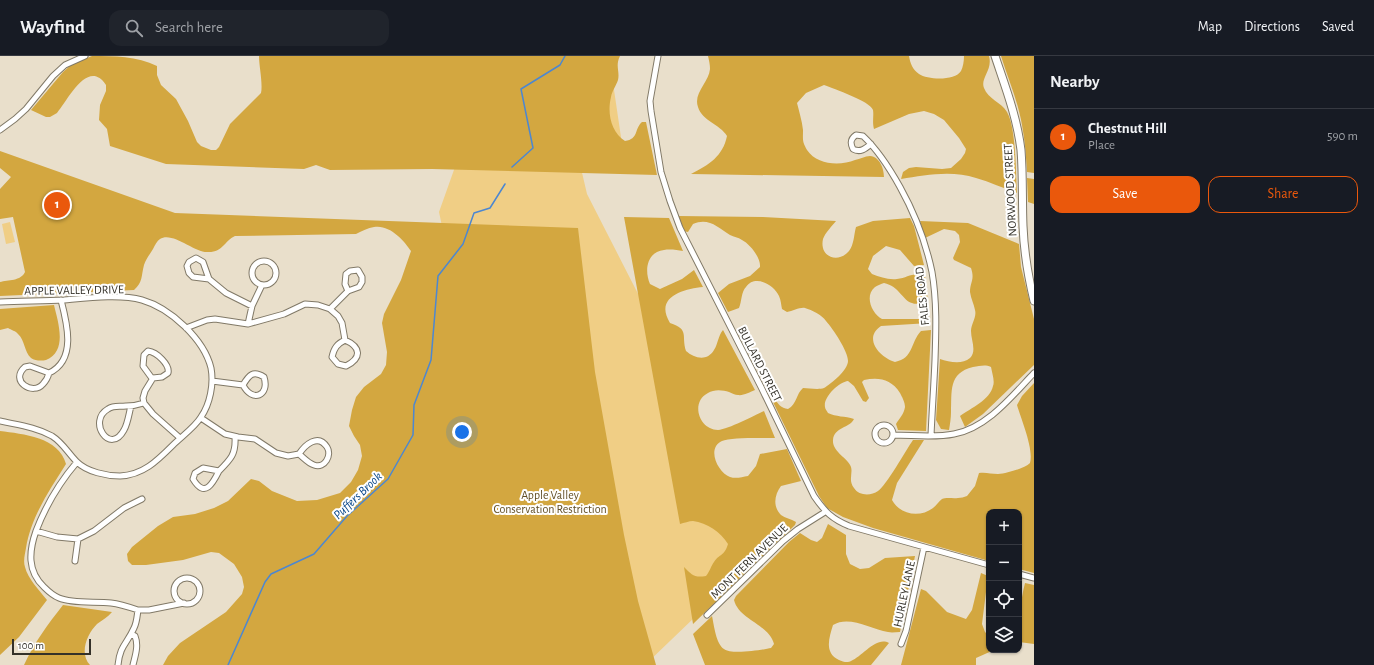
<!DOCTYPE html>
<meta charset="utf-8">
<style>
body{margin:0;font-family:"Alegreya Sans",sans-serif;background:#20242c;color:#f1f3f6}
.controls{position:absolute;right:12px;bottom:12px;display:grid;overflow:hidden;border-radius:8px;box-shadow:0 1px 3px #0004}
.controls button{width:36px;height:36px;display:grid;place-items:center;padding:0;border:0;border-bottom:1px solid #363941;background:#171b24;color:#f1f3f6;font:20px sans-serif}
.scale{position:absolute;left:12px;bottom:10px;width:79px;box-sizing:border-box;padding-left:4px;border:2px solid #343129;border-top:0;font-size:11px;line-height:14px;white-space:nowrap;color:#343129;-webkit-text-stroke:3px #fff;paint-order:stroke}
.you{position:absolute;left:462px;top:376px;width:14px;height:14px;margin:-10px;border:3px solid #fff;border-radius:50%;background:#1a73e8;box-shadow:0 0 0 6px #1a73e833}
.badge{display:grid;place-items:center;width:26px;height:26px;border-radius:50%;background:#ea580c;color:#fff;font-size:13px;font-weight:700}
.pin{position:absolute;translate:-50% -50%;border:2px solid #fff;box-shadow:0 1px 4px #0006}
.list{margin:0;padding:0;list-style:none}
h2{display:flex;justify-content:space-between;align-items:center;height:52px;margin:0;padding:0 16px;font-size:17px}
h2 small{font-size:13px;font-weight:400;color:#9ea1a6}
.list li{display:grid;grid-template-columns:26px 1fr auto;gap:12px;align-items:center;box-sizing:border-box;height:56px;padding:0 16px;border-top:1px solid #363941}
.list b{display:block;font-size:15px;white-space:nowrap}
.list p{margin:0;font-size:13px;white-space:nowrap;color:#9ea1a6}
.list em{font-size:13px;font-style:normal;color:#9ea1a6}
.actions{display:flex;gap:8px;padding:12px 16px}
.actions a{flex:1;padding:9px 0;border:1px solid #ea580c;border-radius:12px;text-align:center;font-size:14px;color:#ea580c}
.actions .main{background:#ea580c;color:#fff}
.icon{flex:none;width:22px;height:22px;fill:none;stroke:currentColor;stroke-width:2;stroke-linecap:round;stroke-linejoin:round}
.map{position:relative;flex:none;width:1034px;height:609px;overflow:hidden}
header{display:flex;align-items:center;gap:24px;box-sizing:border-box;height:56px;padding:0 20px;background:#171b24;border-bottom:1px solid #363941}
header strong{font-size:19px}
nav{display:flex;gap:22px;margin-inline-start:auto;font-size:14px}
.search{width:280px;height:36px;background:#20242c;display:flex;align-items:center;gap:10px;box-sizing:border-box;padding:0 14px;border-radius:12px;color:#9ea1a6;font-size:15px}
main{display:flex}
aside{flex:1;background:#171b24}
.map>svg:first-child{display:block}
.green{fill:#f0ce85}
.forest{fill:#d3a740}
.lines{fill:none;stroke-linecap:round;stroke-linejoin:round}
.stream{stroke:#4c87d1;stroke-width:1.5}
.street-casing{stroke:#817967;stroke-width:7}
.secondary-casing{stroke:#817967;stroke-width:9}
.street{stroke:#fff;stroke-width:5}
.secondary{stroke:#fff;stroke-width:7}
.labels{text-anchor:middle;stroke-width:4;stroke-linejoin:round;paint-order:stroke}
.street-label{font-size:12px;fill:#343129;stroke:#fff}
.park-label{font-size:12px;fill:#614e25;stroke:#fff}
.water-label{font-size:13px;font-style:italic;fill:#054488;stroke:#fff}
</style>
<header>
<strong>Wayfind</strong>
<div class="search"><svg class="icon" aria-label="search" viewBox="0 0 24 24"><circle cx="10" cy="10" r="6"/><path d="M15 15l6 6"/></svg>Search here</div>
<nav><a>Map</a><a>Directions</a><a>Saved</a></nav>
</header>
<main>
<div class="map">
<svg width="1034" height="609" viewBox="0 0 1034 609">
<rect width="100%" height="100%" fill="#e9dfcb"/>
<path class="green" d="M609,0L626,115L580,108L587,138L656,273L746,512L645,609H188L359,440L446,189L439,156L455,111Z
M10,166L15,186L6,188L2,168Z"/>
<path class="forest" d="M92,0C114,0 137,0 157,10V19L161,29L176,43L188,65L197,86L201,90L211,94H216L219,91L230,68L261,37C263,28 259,10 259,0H620C615,10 620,15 618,24C616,30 612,35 611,41C607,57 611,76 625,85C639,83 634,73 642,66H646L657,119L432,113L330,114L316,109L304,113L166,108L110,90L107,73L99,64L100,49L106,35V29C88,2 68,44 57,57L50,61H46L31,54L63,16L71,9Z
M708,0H909C910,7 913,14 919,18C928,24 955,25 961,15C963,11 964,5 964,0H989C993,14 980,22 984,32C988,43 1001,46 1007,56C1016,71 1016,118 1017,137C1003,132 990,126 976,122C952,114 925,119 901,123L903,116L909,112L916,111L942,113L951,112L961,103L965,97L966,93L959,82L944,64L934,58L924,55L909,58L874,73C872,66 874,60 873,54C870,45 834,33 824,29L806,37L797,47C799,55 802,65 803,74C803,84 802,85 807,94C817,109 840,110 855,104C860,103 865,100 870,100C880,101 884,113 884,121L691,118C709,109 723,100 727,80C720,68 702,65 698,51C693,37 709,26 710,13C710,9 709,4 708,0Z
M1001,0H1034V117L1027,116C1026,100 1025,85 1022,69C1018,45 1008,23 1001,0Z
M0,95L175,157L578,172L595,316L624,479L638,545L656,609H163L168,600L180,587L226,556L242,538L244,531L242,521L234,508L219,497L211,496L183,504L146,509H132L128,505L127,498L132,491L158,470L173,461L195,458L214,452L228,445L251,423L259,425L272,435L297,445L317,444L340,437L351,426L358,414L362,400L360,389L354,380L349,370L352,354L356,341L364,331L381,318L386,309L387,296L382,267L384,258L401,224L411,195C404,184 389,168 374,171C368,172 362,175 356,178L235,180C224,185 223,197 207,196C194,196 172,175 160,183C157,185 155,189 153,193C150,198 146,203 144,209C141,220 143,226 134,234L0,240V226C8,224 21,225 25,216L13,161L0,163V133L11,121L0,112Z
M1027,122L1034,123V148L1028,146Z
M678,160L763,161L836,165C832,170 825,177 823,183C819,201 838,208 849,195C854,189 854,178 856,171L873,165L910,162L914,170L924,209L914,210L900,194L886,190L873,200L868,213L872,218C880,221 888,224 897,223C908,222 913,215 925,220L928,246C923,247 916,249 912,247C903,245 899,230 884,227C881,228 878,229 875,231C864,240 872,258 882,263H929V267L881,270C863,282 879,301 895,306C914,302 910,287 921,275L931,274L926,375L898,374L896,368C899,363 904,358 905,351C905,346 902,341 900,337C891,323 879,321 864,324L862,326L869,342L866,346L863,345L854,330L848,325C839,326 823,341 825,351C825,353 827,355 828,357C836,361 845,360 854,363C850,372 834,371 833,384C832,396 848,402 851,411C853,418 848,424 854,432C859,440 871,440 878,435C886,430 906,394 913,384H924L897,427L892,444C900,459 920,462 933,452C936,450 939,445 942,443C947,441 953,443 958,442C961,442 964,441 967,440L975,430L979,417C986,416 991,418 998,418C1004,418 1013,415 1019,413C1023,411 1027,410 1030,407C1034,393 1021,363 1017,349L1022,340L1034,327V517L1019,513V456H989V505L873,472L843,461L827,452L819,440L772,344L774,342C778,348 781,352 788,353C797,348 796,338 803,332C809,332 818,334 824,332C831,328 848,314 848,305C848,295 833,273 826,265C822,259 812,254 805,252C800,251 793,255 787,256L782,253C781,249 781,244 779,240C774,229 755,218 746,231C741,236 742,245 739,252L728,256L718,237L729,228L750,220L760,211C761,202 750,188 742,184C738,181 734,181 730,179C718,171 708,161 693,168L688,176L683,175Z
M624,161L669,162L683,195C677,194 670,193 664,194C647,196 644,214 650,228L660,233L682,223L694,214L703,231C683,233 654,241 670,267C690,274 681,279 686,295C694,302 707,306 714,294C718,288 718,280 723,274L755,334C750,336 743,340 738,339C735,339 732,337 729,336C723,334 714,333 708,337C690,346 699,374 718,374C729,373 753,360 764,355L775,382C764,382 730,381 722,385C706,392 718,417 730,421C736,423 742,421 748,420L756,410L760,398L787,393L801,425L781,430C775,438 772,450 781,459C785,462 791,463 796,466L795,469L693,568L684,511C692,519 694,522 706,520C710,515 711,510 714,506C720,497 724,501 728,488C721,476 707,467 693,465C689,465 684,467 680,468Z
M920,165L968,167L1019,188L1021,211L1034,263V309L983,358L965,371L960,360C971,352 990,344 993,330C995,325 992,317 991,311C985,308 980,310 973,311C948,317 952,336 951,356C951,362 950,368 949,374L941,373L936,364L940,303C949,306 962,309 970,302C977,295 971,284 971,275C971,268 977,261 975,254C974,248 971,243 970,236C970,226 975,224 971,212L954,204L953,202L960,186L959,179L955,175L944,173L925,182Z
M54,249C58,266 68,295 46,304C42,305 35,305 31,302C24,296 25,284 18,278C16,275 11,274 8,272L0,274V253Z
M0,375C23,378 59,381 66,408C49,435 31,461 26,492C25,498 23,505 25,511C28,523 39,534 47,544L19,581L0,599Z
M828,468L846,479V498L850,508L860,513L869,512L885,502L915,500L900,576C896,576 892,577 888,576C871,573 849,559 833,569C829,582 824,597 839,604C843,606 848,607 851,605C863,600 876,580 889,587L871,609H705L693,578L712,560C714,569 716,588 724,593C731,599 762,594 771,592L774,588C769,568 739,564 734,544L736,540L789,486L800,477L811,484L817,486L822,482Z
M981,517L988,520L982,568L985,576L989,580V594H994L976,602V609H901L921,533L926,535L947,556L966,563L972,554Z
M1025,527L1034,529V588L1019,586C1019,567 1020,546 1025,527Z
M63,549L112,556C108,561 102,564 97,568C87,578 79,597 90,609H24C34,587 48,568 63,549Z"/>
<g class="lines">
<path class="stream" d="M512,111L533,92L521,33L560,9L565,0
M228,609L265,526L271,518L314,498L347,460L388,423L413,379L414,349L431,304L438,220L463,188L474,157L490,152L505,128"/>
<defs>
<path id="street" d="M658,0L650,45L651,55L661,116L670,145L680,172L761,331L814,440C825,456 832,463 849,470L989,509
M0,74L15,63L26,53L53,20L65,9L85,0
M871,88C865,93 860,97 853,93C850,87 850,83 856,79L863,80C879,95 890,113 900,131C915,158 926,187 932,216C937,245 936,275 935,304C934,329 932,355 931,380
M252 217a12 12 0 1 1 24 0a12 12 0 1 1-24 0Z
M209,223L203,206L196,202L189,206L187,210L189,217L193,221L209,223L226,237L252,250L262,229
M0,246C21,245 42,245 64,244C87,242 120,238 142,244C170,252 204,283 211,312C214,328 210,348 201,361C195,371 181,381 173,389C157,405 143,419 120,420C107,420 87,416 77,406C68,397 63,387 52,380C36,371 18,369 0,365
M252,250L248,268L284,258L305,248L318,249L330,253L338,260L342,267L345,284C361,291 362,302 346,310L338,308L332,301C334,292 337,288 345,284
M330,253L348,235L359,231L362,226V221L358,214L350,215L346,218L345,228L348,235
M186,272L207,264L215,263L248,268
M49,317C48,321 46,325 43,328C33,340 9,325 25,311L30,310L49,317C77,304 67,267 61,244
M153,322L151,321L143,310L144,299L148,295C157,296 170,309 168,317L162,321L153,322L145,335L143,342L144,347L153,358L180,382
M212,325L243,329C249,319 253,314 264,321C270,340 252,347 243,329
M131,350C129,357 128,367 124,374C110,400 87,365 108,353C114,349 119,351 126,350C132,350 138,349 144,347
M201,362L225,378L238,381L255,383L276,397L288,400L299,398C304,402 308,407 314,409C325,413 332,399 327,391C318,377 305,389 299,398
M875 378a9 9 0 1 1 18 0a9 9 0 1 1-18 0Z
M893,379C913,379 935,382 954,378C987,372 1012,340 1034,317
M219,415C213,427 205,443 193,423L195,417L203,412L219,415C231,403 236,398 235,381
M36,475C46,449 59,427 77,406
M78,483L57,481L36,475C29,495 27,515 44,531C48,535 54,540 59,542C73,548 96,545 111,547C120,548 129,551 138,554
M75,505L78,483L94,475L124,452L142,443
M1019,518L1034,522
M174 535a13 13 0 1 1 26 0a13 13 0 1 1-26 0Z
M707,559L783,485L798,473L825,456
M131,578L135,580C139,590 135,600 133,609
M901,588L906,575L924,491
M118,609C120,589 127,588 134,572C137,566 137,560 138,554H149L184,547"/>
<path id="secondary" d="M995,0C1005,30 1017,61 1021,94C1023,119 1022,144 1023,170C1024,195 1028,220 1034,245"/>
</defs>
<use href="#street" class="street-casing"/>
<use href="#secondary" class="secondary-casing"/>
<use href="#street" class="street"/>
<use href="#secondary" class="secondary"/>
</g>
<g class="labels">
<g class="street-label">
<text transform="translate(1010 134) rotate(-93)" y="4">NORWOOD STREET</text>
<text transform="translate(74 234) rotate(-1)" y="4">APPLE VALLEY DRIVE</text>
<text transform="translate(922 240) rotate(-96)" y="4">FALES ROAD</text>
<text transform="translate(760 308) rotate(63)" y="4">BULLARD STREET</text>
<text transform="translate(749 505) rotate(-44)" y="4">MONT FERN AVENUE</text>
<text transform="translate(904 538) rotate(-78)" y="4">HURLEY LANE</text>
</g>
<g class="park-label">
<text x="550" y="443">Apple Valley<tspan x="550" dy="14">Conservation Restriction</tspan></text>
</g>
<g class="water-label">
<text transform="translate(357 439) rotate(-44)" y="5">Puffers Brook</text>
</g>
</g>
</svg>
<div class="controls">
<button>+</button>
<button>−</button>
<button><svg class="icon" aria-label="locate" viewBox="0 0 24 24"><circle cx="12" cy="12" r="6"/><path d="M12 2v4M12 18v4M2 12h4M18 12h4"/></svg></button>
<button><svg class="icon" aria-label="layers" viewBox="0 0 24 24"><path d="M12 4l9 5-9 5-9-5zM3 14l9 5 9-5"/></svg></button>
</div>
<div class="scale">100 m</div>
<div class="you"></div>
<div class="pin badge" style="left:57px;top:149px">1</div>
</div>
<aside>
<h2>Nearby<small></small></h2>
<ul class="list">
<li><span class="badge">1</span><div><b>Chestnut Hill</b><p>Place</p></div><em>590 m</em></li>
</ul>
<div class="actions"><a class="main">Save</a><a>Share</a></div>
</aside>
</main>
